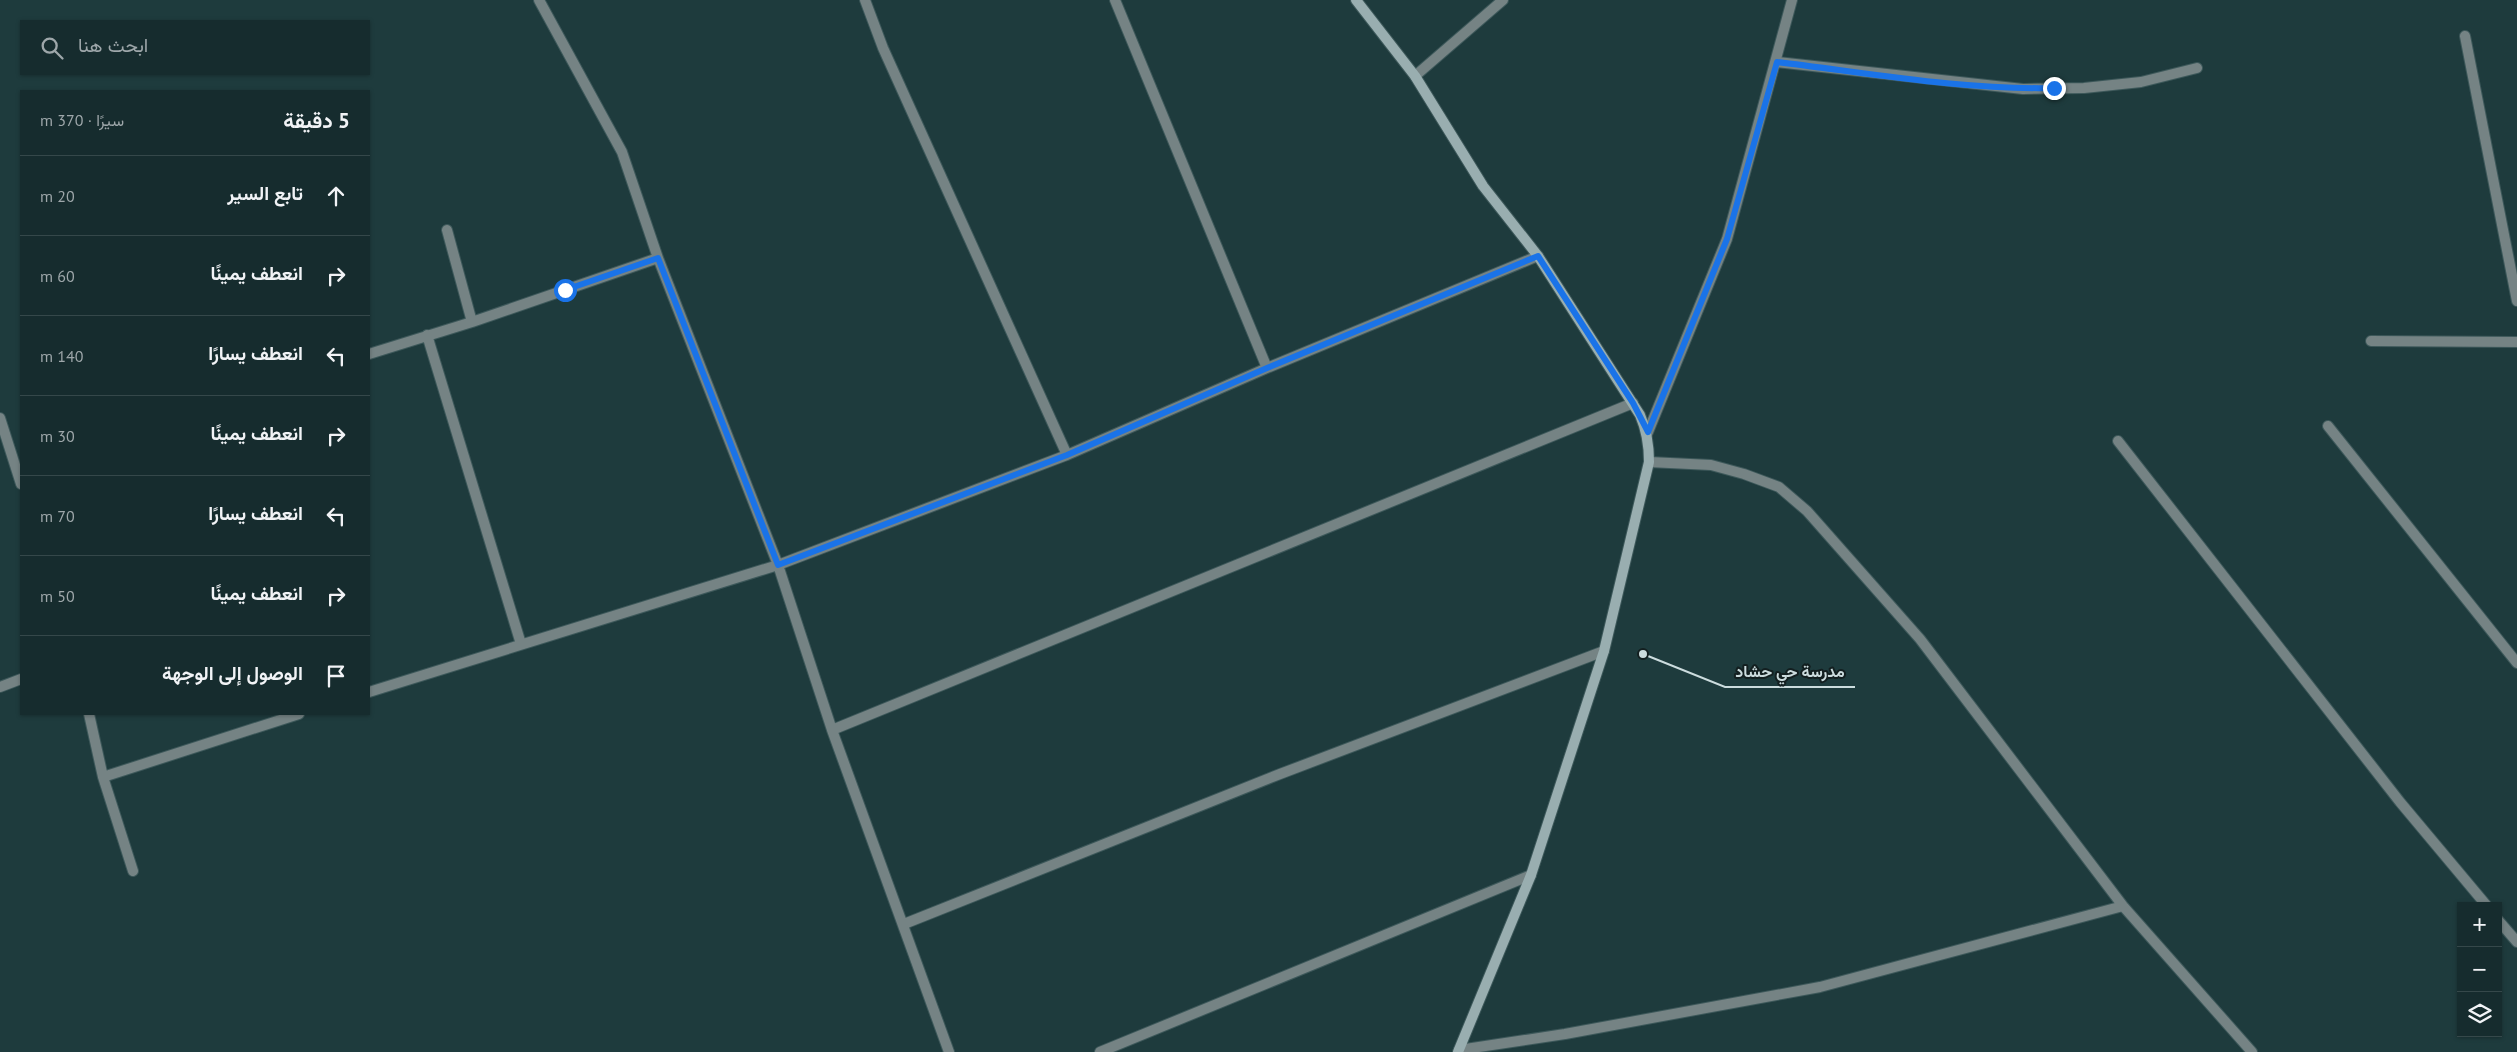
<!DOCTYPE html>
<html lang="ar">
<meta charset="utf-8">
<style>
body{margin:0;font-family:"PT Sans",Vazirmatn,sans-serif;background:#23383a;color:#f1f3f6;direction:rtl}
.controls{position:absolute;right:15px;bottom:15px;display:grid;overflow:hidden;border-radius:0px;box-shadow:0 1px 4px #0004}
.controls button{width:45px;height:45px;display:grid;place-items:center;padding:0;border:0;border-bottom:1px solid #35484a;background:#162c2e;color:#f1f3f6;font:25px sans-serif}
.stop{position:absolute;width:15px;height:15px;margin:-11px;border:4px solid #1a73e8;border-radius:50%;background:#fff}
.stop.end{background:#1a73e8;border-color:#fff;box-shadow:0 1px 5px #0008}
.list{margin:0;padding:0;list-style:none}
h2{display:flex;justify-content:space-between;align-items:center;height:65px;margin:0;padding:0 20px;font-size:21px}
h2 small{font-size:16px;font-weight:400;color:#9ea7aa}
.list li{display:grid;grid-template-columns:32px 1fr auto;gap:15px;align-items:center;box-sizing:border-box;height:80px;padding:0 20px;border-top:1px solid #35484a}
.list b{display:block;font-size:19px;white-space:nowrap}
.list em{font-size:16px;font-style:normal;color:#9ea7aa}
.icon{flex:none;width:28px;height:28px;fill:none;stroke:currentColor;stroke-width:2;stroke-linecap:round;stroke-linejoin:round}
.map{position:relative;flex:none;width:2517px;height:1052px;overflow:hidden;direction:ltr}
.search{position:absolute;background:#162c2e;box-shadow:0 1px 4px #0004;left:20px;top:20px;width:350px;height:55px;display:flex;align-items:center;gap:12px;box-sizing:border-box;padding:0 18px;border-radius:0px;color:#9ea7aa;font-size:19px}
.panel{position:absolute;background:#162c2e;box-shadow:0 1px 4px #0004;left:20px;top:90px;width:350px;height:625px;border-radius:0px;direction:rtl}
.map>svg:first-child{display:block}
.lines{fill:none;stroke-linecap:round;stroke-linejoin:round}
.street-casing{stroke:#3d585a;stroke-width:12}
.secondary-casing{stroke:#3d585a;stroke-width:12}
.street{stroke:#758384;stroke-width:10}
.secondary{stroke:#99aeb0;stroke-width:10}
.route{stroke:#1a73e8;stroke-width:6}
.leader{fill:none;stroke:#ccdcde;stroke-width:2}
.callout-dot{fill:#ccdcde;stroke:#131f20;stroke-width:2}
.callout-label{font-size:16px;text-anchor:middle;font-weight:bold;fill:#ccdcde;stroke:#131f20;stroke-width:4;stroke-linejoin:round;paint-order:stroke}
</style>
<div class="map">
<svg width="2517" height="1052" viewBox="0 0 2517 1052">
<rect width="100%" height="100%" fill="#1e3b3d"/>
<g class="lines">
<defs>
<path id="street" d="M539,0L622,152L658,258L778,565L832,730L949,1052
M865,0L883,48L1067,455
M1115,0L1267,368
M2465,36L2517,301
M1777,62L2023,89L2084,88L2141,82L2197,68
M1415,76L1503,0
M447,230L472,322
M427,335L521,644
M2371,341L2517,342
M369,354L472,322L658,258
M0,418L21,484
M2328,426L2517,663
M1648,432L1727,239L1792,0
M2118,441L2400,802L2487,906
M1649,462L1711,465L1744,474L1779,487L1807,511L1920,639L2123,906L2252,1052
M0,687L21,679
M369,692L778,565L1067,455L1267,368L1538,256
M89,714L103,777L133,871
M832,730L1633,403
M103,777L299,714
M2498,920L2517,942
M904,924L1280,774L1604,651
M1459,1050L1565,1034L1820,987L2123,906
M1100,1052L1531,875"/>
<path id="secondary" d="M1356,0L1415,76L1483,186L1538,256L1640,415C1647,431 1649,444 1649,462L1604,651L1531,875L1458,1052"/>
</defs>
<use href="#street" class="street-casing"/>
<use href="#secondary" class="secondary-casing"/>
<use href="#street" class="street"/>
<use href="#secondary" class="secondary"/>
</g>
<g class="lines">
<path class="route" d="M565,290L658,258L778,565L1067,455L1267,368L1538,256L1633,403L1648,432L1727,239L1777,62C1868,73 1961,90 2054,88"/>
</g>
<path class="leader" d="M1643 654L1725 687H1855"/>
<circle class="callout-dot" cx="1643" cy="654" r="5"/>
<g class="callout-label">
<text x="1790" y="677">مدرسة حي حشاد</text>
</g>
</svg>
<div class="controls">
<button>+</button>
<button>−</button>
<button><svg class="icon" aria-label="layers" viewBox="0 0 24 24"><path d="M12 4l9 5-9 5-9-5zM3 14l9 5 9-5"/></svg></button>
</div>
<div class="stop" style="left:565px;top:290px"></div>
<div class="stop end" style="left:2054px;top:88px"></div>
<div class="search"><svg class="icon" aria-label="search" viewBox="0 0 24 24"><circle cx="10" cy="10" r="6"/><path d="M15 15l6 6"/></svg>ابحث هنا</div>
<section class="panel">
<h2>5 دقيقة<small>سيرًا · 370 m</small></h2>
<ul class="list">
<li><svg class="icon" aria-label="ahead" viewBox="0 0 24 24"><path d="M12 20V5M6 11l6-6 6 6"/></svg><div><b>تابع السير</b></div><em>20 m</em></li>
<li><svg class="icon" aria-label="right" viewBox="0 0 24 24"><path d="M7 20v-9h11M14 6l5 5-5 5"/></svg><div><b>انعطف يمينًا</b></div><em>60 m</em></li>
<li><svg class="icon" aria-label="left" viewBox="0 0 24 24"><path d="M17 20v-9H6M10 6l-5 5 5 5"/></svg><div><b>انعطف يسارًا</b></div><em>140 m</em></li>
<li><svg class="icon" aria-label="right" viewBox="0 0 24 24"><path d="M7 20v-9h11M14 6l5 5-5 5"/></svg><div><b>انعطف يمينًا</b></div><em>30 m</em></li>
<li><svg class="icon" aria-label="left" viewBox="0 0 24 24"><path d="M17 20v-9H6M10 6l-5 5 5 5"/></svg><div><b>انعطف يسارًا</b></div><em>70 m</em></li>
<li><svg class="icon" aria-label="right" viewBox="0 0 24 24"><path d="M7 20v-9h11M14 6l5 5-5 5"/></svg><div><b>انعطف يمينًا</b></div><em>50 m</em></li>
<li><svg class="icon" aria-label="arrive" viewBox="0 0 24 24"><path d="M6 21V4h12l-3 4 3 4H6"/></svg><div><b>الوصول إلى الوجهة</b></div></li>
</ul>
</section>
</div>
